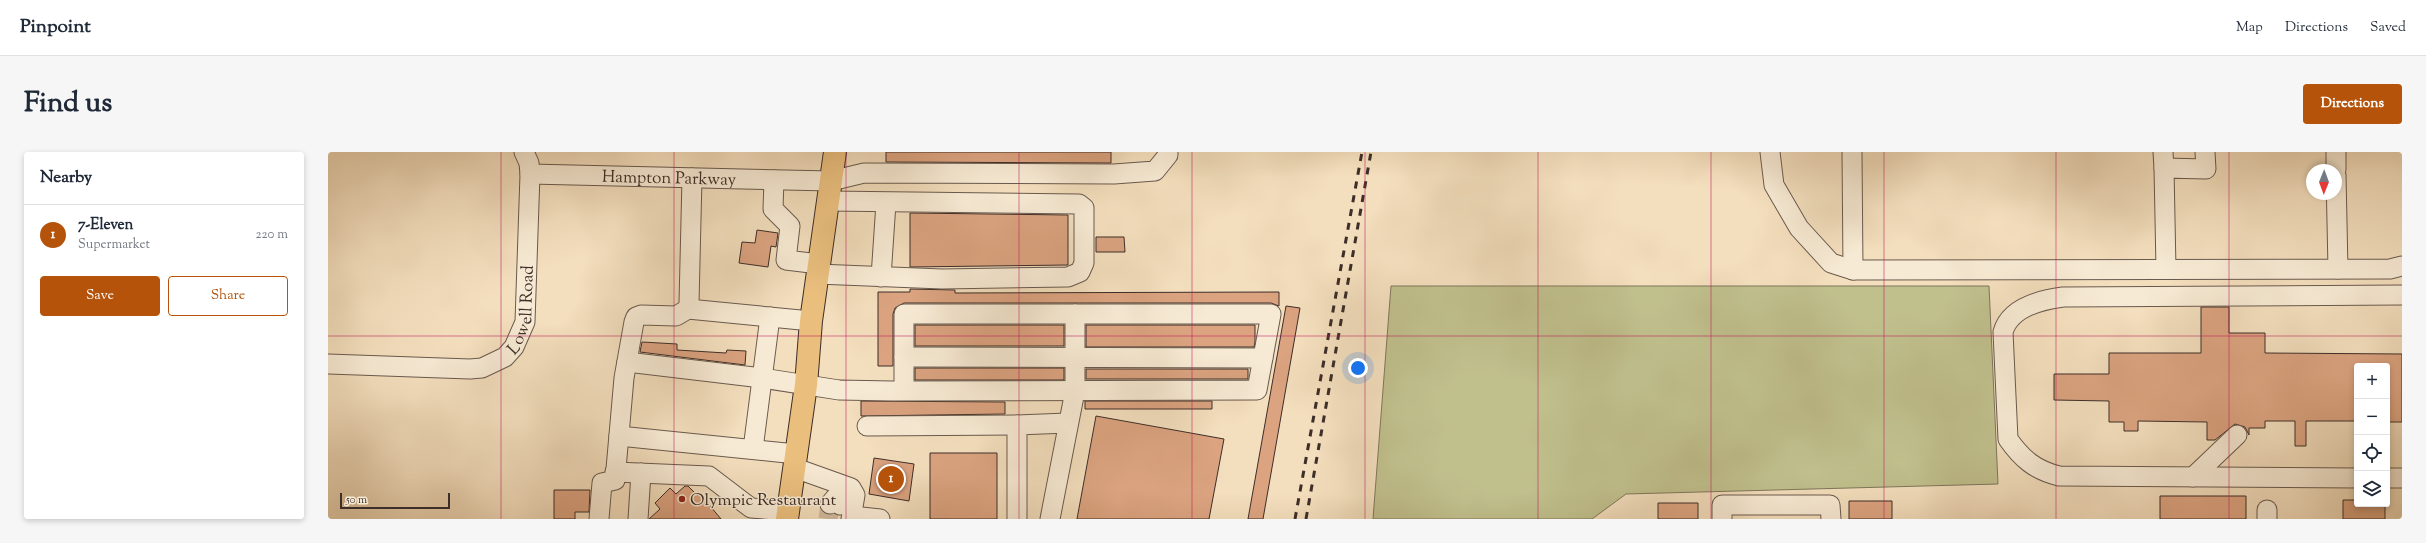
<!DOCTYPE html>
<meta charset="utf-8">
<style>
body{margin:0;font-family:"Sorts Mill Goudy",serif;background:#f6f6f7;color:#1f2937}
.controls{position:absolute;right:12px;bottom:12px;display:grid;overflow:hidden;border-radius:4px;box-shadow:0 2px 6px #0003}
.controls button{width:36px;height:36px;display:grid;place-items:center;padding:0;border:0;border-bottom:1px solid #e0e1e3;background:#fff;color:#1f2937;font:20px sans-serif}
.compass{position:absolute;left:1978px;top:12px;width:36px;height:36px;border-radius:50%;background:#fff;box-shadow:0 2px 6px #0003;rotate:181deg}
.scale{position:absolute;left:12px;bottom:10px;width:110px;box-sizing:border-box;padding-left:4px;border:2px solid #3d2e29;border-top:0;font-size:11px;line-height:14px;white-space:nowrap;color:#3d2e29;-webkit-text-stroke:3px #f7ead4;paint-order:stroke}
.you{position:absolute;left:1030px;top:216px;width:14px;height:14px;margin:-10px;border:3px solid #fff;border-radius:50%;background:#1a73e8;box-shadow:0 0 0 6px #1a73e833}
.badge{display:grid;place-items:center;width:26px;height:26px;border-radius:50%;background:#b45309;color:#fff;font-size:13px;font-weight:700}
.pin{position:absolute;translate:-50% -50%;border:2px solid #fff;box-shadow:0 1px 4px #0006}
.list{margin:0;padding:0;list-style:none}
h2{display:flex;justify-content:space-between;align-items:center;height:52px;margin:0;padding:0 16px;font-size:17px}
h2 small{font-size:13px;font-weight:400;color:#747a83}
.list li{display:grid;grid-template-columns:26px 1fr auto;gap:12px;align-items:center;box-sizing:border-box;height:60px;padding:0 16px;border-top:1px solid #e0e1e3}
.list b{display:block;font-size:15px;white-space:nowrap}
.list p{margin:0;font-size:13px;white-space:nowrap;color:#747a83}
.list em{font-size:13px;font-style:normal;color:#747a83}
.actions{display:flex;gap:8px;padding:12px 16px}
.actions a{flex:1;padding:9px 0;border:1px solid #b45309;border-radius:4px;text-align:center;font-size:14px;color:#b45309}
.actions .main{background:#b45309;color:#fff}
.icon{flex:none;width:22px;height:22px;fill:none;stroke:currentColor;stroke-width:2;stroke-linecap:round;stroke-linejoin:round}
.map{position:relative;flex:none;width:2074px;height:367px;overflow:hidden;border-radius:4px}
header{display:flex;align-items:center;gap:24px;box-sizing:border-box;height:56px;padding:0 20px;background:#fff;border-bottom:1px solid #e0e1e3}
header strong{font-size:19px}
nav{display:flex;gap:22px;margin-inline-start:auto;font-size:14px}
.intro{display:flex;align-items:center;justify-content:space-between;box-sizing:border-box;height:96px;padding:0 24px}
h1{margin:0;font-size:28px}
.button{padding:10px 18px;border-radius:4px;background:#b45309;color:#fff;font-size:14px;font-weight:700}
main{display:flex;gap:24px;padding:0 24px}
aside{flex:1;background:#fff;border-radius:4px;box-shadow:0 2px 6px #0003}
.map>svg:first-child{display:block}
.green{fill:#c0c08d;stroke:#7e775b}
.building{fill:#dba380;stroke:#3d2e29}
.lines{fill:none;stroke-linecap:round;stroke-linejoin:round}
.minor-tunnel{stroke:#cfbb9f;stroke-width:19;stroke-dasharray:19 10;stroke-linecap:butt}
.minor-casing{stroke:#6a5a4e;stroke-width:21}
.major-casing{stroke:#3d2e29;stroke-width:24}
.minor{stroke:#f7ead4;stroke-width:19}
.major{stroke:#eabf7e;stroke-width:22}
.rail{stroke:#3d2e29;stroke-width:3;stroke-dasharray:7 7;stroke-linecap:butt}
.grid{fill:none;stroke:#c2185b;stroke-width:1;stroke-opacity:0.55}
.poi-dot{fill:#8f2418;stroke:#f7ead4;stroke-width:1.5}
.labels{text-anchor:middle;stroke-width:3;stroke-linejoin:round;paint-order:stroke}
.street-label{font-size:17px;fill:#3d2e29;stroke:#f7ead4}
.poi-label{font-size:17px;fill:#3d2e29;stroke:#f7ead4;text-anchor:start}
</style>
<header>
<strong>Pinpoint</strong>
<nav><a>Map</a><a>Directions</a><a>Saved</a></nav>
</header>
<div class="intro"><h1>Find us</h1><a class="button">Directions</a></div>
<main>
<aside>
<h2>Nearby<small></small></h2>
<ul class="list">
<li><span class="badge">1</span><div><b>7-Eleven</b><p>Supermarket</p></div><em>220 m</em></li>
</ul>
<div class="actions"><a class="main">Save</a><a>Share</a></div>
</aside>
<div class="map">
<svg width="2074" height="367" viewBox="0 0 2074 367">
<rect width="100%" height="100%" fill="#f3debd"/>
<filter id="stains"><feTurbulence type="fractalNoise" baseFrequency=".005" numOctaves="4"/><feColorMatrix values="0 0 0 0 .2 0 0 0 0 .09 0 0 0 0 .02 0 0 0 .5 -.17"/></filter>
<radialGradient id="worn" r=".72"><stop offset=".6" stop-color="#630" stop-opacity="0"/><stop offset="1" stop-color="#630" stop-opacity=".3"/></radialGradient>
<path class="green" d="M1063,134H1661L1670,332L1298,342L1264,367H1045Z"/>
<path class="building" d="M558,0H783V11L558,10Z
M582,61L740,63V113L582,115Z
M429,78L450,81L448,95L443,94L440,115L411,111L414,90L427,91Z
M768,85H796L797,100H768Z
M582,137L627,138V141L951,140V154L943,151H576L567,156L565,162V214H550V140H582Z
M958,154L972,156L935,367H920Z
M1873,155H1901V181H1937V201L2074,202V270H2059V214H2029V269H1978V294H1967V269H1937V276H1921V283L1917,275L1907,272L1887,288H1879V270L1810,269V279H1796V270H1781V249L1726,248V222H1781V201H1873Z
M587,173H736V194H587Z
M758,173H927V190L926,195H758Z
M314,190L349,192V198L398,201L399,198L418,199L417,213L312,200Z
M587,216H736V228H587Z
M758,217H920V227H758Z
M533,249L677,250V262L533,264Z
M757,249H884V257H757Z
M768,264L896,287L881,367H749Z
M602,301H669V367H602Z
M546,306L586,312L581,349L541,342Z
M357,334H360L369,343L372,342L393,367H321L332,357L327,351L342,336L348,342Z
M226,338H262L261,360H247V367H226Z
M1832,344H1918V367H1832Z
M2015,348H2029V352H2057V367H2015Z
M1521,349H1564V367H1521Z
M1330,351H1370V367H1330Z"/>
<g class="lines">
<path class="minor-tunnel" d="M500,367L502,352"/>
<defs>
<g id="minor">
<path d="M1442,0L1446,33L1471,76L1503,111L1525,118"/>
<path d="M1524,0L1525,118L2062,117L2074,114"/>
<path d="M1835,0L1836,16"/>
<path d="M2008,0V18"/>
<path id="s1" d="M202,22L503,29L536,21L786,22L827,19L840,3V0"/>
<path d="M2008,23L2010,117"/>
<path d="M446,28L445,57L462,74L458,108L491,112"/>
<path d="M1838,117L1836,16L1878,17L1877,0"/>
<path d="M489,122L614,127L740,125L752,120L756,111V56L751,52L500,49"/>
<path d="M553,125L558,51"/>
<path d="M360,157L483,169"/>
<path d="M576,205L935,206"/>
<path d="M299,210L434,226L511,238L564,239L929,238L943,162H576V239"/>
<path id="s2" d="M0,212L142,217L154,216L177,205L186,195L197,170L202,22L201,11L196,0"/>
<path d="M539,274L689,273"/>
<path d="M291,284L468,302"/>
<path d="M425,297L442,165"/>
<path d="M467,316L523,336L527,343L523,367"/>
<path d="M287,320L381,324L423,356L460,359"/>
<path d="M1865,325L1909,283"/>
<path d="M2029,326L1731,324C1707,318 1694,307 1680,287L1675,180C1682,156 1712,148 1735,145L2074,143"/>
<path d="M2059,326H2074"/>
<path d="M502,352L508,345L512,353"/>
<path d="M524,364L552,367"/>
<path d="M271,367L274,331L287,328L296,226L306,170L308,165L313,163L348,164L360,157L361,151L364,26"/>
<path d="M310,367L313,321"/>
<path d="M689,367V273L740,271"/>
<path d="M722,367L747,239V162"/>
<path d="M1394,367V353H1502L1503,367"/>
<path d="M1939,367V358"/>
</g>
<path id="major" d="M459,367L478,233L483,169L507,0"/>
</defs>
<use href="#minor" class="minor-casing"/>
<use href="#major" class="major-casing"/>
<use href="#minor" class="minor"/>
<use href="#major" class="major"/>
<path class="rail" d="M967,367L1034,0
M978,367L1043,0"/>
</g>
<path class="grid" d="M173,0V367M346,0V367M518,0V367M691,0V367M864,0V367M1037,0V367M1210,0V367M1383,0V367M1556,0V367M1728,0V367M1901,0V367M0,184H2074"/>
<circle class="poi-dot" cx="354" cy="347" r="4"/>
<g class="labels">
<g class="street-label">
<text dy="6" stroke="none"><textPath href="#s1" startOffset="139">Hampton Parkway</textPath></text>
<text dy="6" stroke="none"><textPath href="#s2" startOffset="232">Lowell Road</textPath></text>
</g>
<g class="poi-label">
<text x="362" y="353">Olympic Restaurant</text>
</g>
</g>
<rect width="100%" height="100%" filter="url(#stains)"/>
<rect width="100%" height="100%" fill="url(#worn)"/>
</svg>
<div class="controls">
<button>+</button>
<button>−</button>
<button><svg class="icon" aria-label="locate" viewBox="0 0 24 24"><circle cx="12" cy="12" r="6"/><path d="M12 2v4M12 18v4M2 12h4M18 12h4"/></svg></button>
<button><svg class="icon" aria-label="layers" viewBox="0 0 24 24"><path d="M12 4l9 5-9 5-9-5zM3 14l9 5 9-5"/></svg></button>
</div>
<svg class="compass" viewBox="-18 -18 36 36"><path d="M0-13l5 13h-10z" fill="#e53935"/><path d="M0 13l5-13h-10z" fill="#747a83"/></svg>
<div class="scale">50 m</div>
<div class="you"></div>
<div class="pin badge" style="left:563px;top:327px">1</div>
</div>
</main>
